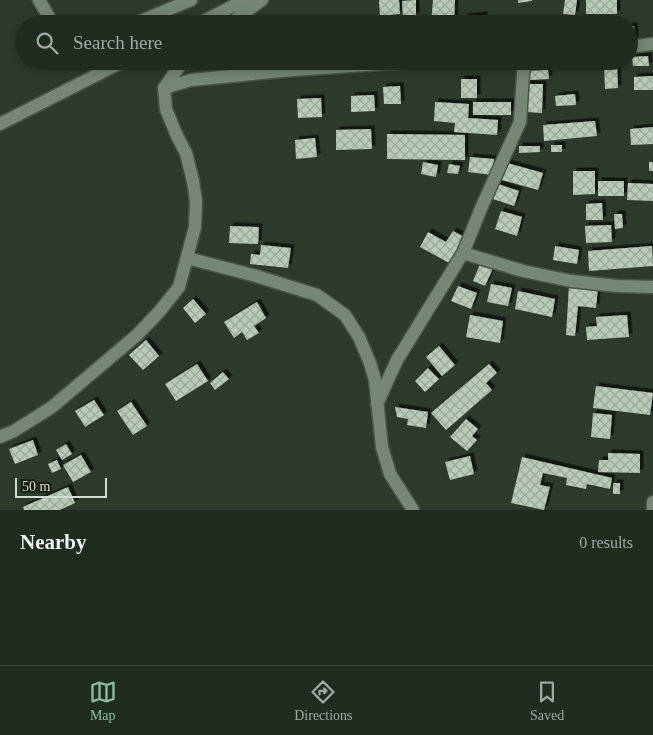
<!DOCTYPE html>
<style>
body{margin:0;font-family:Georgia,serif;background:#2d382d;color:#f1f3f6}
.scale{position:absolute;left:15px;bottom:12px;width:92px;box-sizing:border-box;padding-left:5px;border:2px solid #d3dcd2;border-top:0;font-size:14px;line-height:18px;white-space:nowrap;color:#d3dcd2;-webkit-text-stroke:4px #192018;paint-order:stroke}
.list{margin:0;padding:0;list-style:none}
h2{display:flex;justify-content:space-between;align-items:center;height:65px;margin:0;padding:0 20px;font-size:21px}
h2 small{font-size:16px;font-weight:400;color:#a2a7a5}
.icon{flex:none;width:28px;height:28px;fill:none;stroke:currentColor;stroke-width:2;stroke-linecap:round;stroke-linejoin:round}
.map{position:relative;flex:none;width:653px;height:510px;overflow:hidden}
.search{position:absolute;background:#212c20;box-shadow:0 2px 12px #0003;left:15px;right:15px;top:15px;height:55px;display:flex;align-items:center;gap:12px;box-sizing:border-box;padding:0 18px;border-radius:28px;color:#a2a7a5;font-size:19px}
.sheet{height:155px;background:#212c20}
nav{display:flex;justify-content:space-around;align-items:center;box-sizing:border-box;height:70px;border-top:1px solid #3e483e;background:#212c20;font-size:14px;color:#a2a7a5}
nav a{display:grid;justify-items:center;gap:2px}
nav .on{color:#8abfa5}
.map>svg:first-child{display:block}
.building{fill:url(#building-cross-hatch);filter:url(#shadow)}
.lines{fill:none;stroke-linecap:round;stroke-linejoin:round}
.minor-casing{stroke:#495648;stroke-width:15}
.minor{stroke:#768775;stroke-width:12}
</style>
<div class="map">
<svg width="653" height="510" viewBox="0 0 653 510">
<defs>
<pattern id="building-cross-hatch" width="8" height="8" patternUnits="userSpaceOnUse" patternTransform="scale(1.25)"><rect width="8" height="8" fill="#b9cbb8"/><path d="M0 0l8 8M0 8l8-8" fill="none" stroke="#9aa99a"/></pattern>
<filter id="shadow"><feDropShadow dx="3.5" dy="-3.5" stdDeviation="0" flood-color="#0009"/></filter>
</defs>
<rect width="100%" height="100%" fill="#2c3b2b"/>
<path class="building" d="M379,0H399L400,14L380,16Z
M416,0V16L403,17L402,1Z
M433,0H455L454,24H431Z
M518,0H532V1L518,3Z
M565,0H577L575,15L563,14Z
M586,0H617V14H586Z
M484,15L485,24H463V17Z
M629,26H634L635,40H629Z
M648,56L649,66H633L632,57Z
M604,65H617L618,88L605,89Z
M548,70L549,79L529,80V71Z
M653,76V90H634V77Z
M461,79H477V98H461Z
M527,84H543L542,113L526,112Z
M400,86L401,104H384L383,87Z
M575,94L576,105L556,106L555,96Z
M374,95L375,111L351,112V96Z
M321,98L322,117L298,118L297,99Z
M435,102L469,104L468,118L498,120L497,135L454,132L455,123L434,121Z
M473,102H511V115H473Z
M595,121L597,136L544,141L543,125Z
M653,127V144L631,145L630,129Z
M371,129L372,149L336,150V130Z
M387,134L465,135V160L387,159Z
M315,138L317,157L296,159L295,140Z
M551,145H562V152H551Z
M519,146H540V152L519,153Z
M470,157L494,159L492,175L468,172Z
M423,162L438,165L436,177L421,174Z
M649,162H653V171H649Z
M507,163L543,173L538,190L502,180Z
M449,164L460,166L458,174L447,173Z
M573,171H595V194L573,195Z
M598,181H624V196H598Z
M628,183L653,184V201L627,200Z
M498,184L519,191L514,206L493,199Z
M602,203L603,220H586V204Z
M501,211L522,217L517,236L495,229Z
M614,214H622L623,228L615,229Z
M611,225L612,242L586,243L585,226Z
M230,226L259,227L258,244L229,243Z
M453,231L466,238L451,264L420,247L428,232L446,242Z
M261,245L291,248L288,268L250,264L251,254L260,255Z
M555,246L579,250L577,264L553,260Z
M652,246L653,266L589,271L588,251Z
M480,264L493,268L485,286L473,281Z
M491,284L512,288L508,306L487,302Z
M569,285L598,287L596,308L578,306L575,336L566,335Z
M458,286L477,293L471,309L451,301Z
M518,291L555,299L552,317L515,309Z
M193,299L206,314L195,323L183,308Z
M257,302L266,318L254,326L259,333L247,340L242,332L234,338L224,322Z
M470,315L503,321L500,343L466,337Z
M627,315L629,337L587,340L586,327L597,326L596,317Z
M146,340L159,356L143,370L129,355Z
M439,346L455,365L442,376L426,357Z
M197,364L208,381L176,401L165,384Z
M489,364L497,373L486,383L492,390L446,430L431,413Z
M428,368L439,379L425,392L415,381Z
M223,372L229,379L215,390L210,383Z
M596,386L653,393L650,415L593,408Z
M94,400L104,415L85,427L75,411Z
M131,402L147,426L133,435L117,411Z
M395,407L428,412L426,428L407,425L408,419L397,417Z
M593,413L612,415L610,439L591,437Z
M466,419L478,429L472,436L477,440L467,451L450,437Z
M33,440L38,455L15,464L9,449Z
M66,444L72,454L62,460L56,450Z
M608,453L640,454V473L598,472L599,460H608Z
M81,455L91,472L73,482L63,465Z
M470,456L474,474L450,480L445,462Z
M522,457L612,478L610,489L587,484L586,489L566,485L567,478L543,473L540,485L550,487L544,510L511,503Z
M57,460L61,469L52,473L48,464Z
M613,483H620V494H613Z
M68,487L75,503L60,510H24L23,507Z"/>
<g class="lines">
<defs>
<path id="minor" d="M39,0L53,24
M134,24L191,0
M198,24L245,0
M229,24L262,0
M629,47L653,44
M164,88L183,61
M0,124L124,61
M463,253L523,271L571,281L617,286L653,287
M187,258L256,276L317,295L345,315L359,337L370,363L375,380L382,447L390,474L413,510
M377,404L397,360L463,253L482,206L520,122L523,75L525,61
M0,437L14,431L52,407L137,335L159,312L179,287L195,227L196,201L193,181L186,153L177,136L166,109L164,88L191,80L293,70L425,61
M653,510V502"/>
</defs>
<use href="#minor" class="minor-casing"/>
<use href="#minor" class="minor"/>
</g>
</svg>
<div class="scale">50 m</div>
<div class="search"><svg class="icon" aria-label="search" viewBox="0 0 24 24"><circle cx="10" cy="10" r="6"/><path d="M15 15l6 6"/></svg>Search here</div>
</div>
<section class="sheet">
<h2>Nearby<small>0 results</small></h2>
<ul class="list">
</ul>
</section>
<nav>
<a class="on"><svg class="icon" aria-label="map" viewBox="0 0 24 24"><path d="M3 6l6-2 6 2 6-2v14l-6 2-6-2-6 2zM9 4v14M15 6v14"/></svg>Map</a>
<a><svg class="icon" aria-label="directions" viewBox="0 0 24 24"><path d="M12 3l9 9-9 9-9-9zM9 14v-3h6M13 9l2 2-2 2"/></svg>Directions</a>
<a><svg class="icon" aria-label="saved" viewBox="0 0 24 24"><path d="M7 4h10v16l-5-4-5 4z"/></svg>Saved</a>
</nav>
